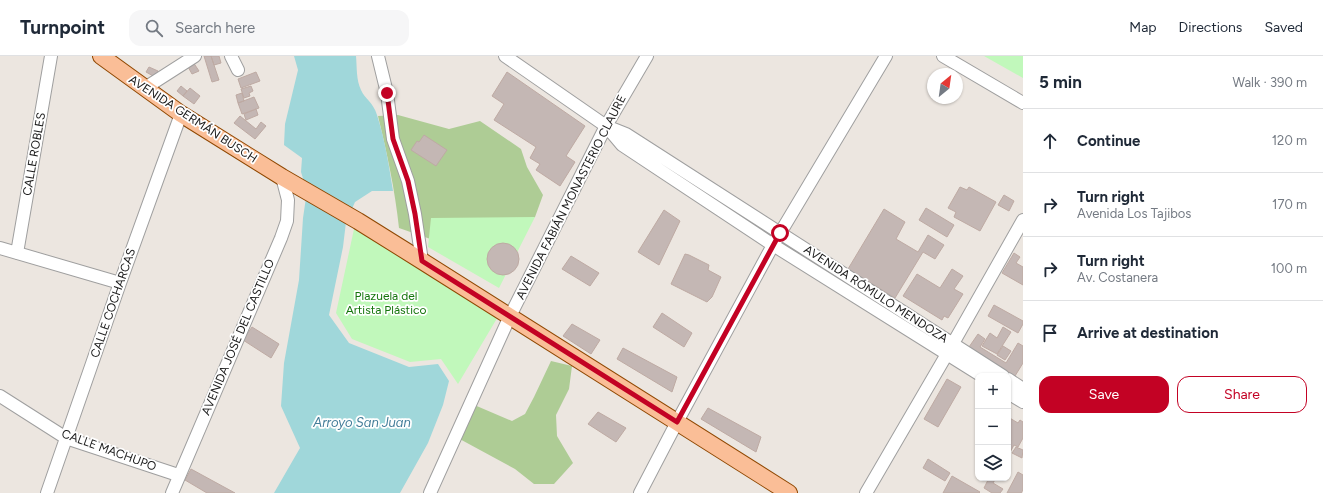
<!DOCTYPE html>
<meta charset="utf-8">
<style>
body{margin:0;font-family:Figtree,sans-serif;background:#f6f6f7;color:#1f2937}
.controls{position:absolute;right:12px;bottom:12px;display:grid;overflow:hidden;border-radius:8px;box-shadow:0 1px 3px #0004}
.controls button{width:36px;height:36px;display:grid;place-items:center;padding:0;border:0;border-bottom:1px solid #e0e1e3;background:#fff;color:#1f2937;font:20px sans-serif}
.compass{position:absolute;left:927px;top:12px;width:36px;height:36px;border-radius:50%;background:#fff;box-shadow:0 1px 3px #0004;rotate:29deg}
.stop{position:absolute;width:12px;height:12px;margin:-9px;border:3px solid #c30224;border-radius:50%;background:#fff}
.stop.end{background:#c30224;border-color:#fff;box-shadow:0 1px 4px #0008}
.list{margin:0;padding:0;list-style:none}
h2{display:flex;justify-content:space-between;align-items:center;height:52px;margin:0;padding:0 16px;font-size:17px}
h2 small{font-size:13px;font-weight:400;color:#747a83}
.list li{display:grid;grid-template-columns:26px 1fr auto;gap:12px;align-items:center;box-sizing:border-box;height:64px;padding:0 16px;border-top:1px solid #e0e1e3}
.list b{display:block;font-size:15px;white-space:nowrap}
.list p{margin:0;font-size:13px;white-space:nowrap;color:#747a83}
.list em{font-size:13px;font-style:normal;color:#747a83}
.actions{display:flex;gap:8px;padding:12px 16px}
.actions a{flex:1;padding:9px 0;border:1px solid #c30224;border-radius:12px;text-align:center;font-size:14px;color:#c30224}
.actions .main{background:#c30224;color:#fff}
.icon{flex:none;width:22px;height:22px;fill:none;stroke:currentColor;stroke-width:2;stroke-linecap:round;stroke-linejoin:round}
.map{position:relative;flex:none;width:1023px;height:437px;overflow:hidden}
header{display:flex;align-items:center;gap:24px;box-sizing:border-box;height:56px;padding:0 20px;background:#fff;border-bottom:1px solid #e0e1e3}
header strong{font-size:19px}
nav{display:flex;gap:22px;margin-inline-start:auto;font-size:14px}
.search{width:280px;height:36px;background:#f6f6f7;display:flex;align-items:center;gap:10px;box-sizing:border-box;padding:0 14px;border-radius:12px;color:#747a83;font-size:15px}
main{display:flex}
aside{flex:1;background:#fff}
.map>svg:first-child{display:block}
.forest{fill:#aecc95}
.park{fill:#c1f8bb}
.water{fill:#a0d7da}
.building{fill:#c4b7b4;stroke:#beaaa3}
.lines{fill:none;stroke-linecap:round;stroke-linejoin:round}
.minor-casing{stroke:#9f9f9f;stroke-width:14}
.major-casing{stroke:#904802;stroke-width:18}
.minor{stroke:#fff;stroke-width:12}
.major{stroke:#fabe97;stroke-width:16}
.route{stroke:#c30224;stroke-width:5}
.labels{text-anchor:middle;stroke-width:3.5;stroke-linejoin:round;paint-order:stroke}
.street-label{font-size:12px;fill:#1b1b1b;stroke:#fff}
.park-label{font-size:12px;fill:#15750c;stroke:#fff}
.water-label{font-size:13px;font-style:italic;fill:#437d99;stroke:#fff}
</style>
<header>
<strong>Turnpoint</strong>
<div class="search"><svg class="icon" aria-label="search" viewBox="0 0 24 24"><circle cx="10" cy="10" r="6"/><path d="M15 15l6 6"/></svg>Search here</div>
<nav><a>Map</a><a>Directions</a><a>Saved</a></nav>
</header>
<main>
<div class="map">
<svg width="1023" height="437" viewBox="0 0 1023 437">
<rect width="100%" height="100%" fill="#ece6e0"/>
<path class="forest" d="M398,59L449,73L480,65L521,93L527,111L543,139L535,161L480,196L456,192L399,172C395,134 387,97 378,60Z
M551,305L572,310L569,333L556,359L557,380L573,407L554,428H534L515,413L456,381L472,348L512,365L525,358L534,341Z"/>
<path class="park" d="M984,0H1023V22Z
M535,161L499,232L428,191L431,162Z
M354,173L499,259L458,328L441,303L410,306L352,283L336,257Z"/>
<path class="water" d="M294,0H356C357,11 356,24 361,34C365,43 373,46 377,59C385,84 389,110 393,135H372L355,146L346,166L343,191L329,259L349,287L409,311L438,308L449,325L443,349L428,387L400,437H274L300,392L281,350L284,307L299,224L303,162L307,135L301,116L302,102L284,89L285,68L298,14Z"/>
<path class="building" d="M204,0H211L219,24L212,26Z
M211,0H219L221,7L214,9Z
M193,6L199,15L192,18L187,9Z
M149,11L158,15L155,21L146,16Z
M256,16L260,25L241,32L238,23Z
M507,16L585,70L566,100L575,106L560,130L536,114L540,108L530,102L536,91L494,64L504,48L492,40Z
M181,30L187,35L183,40L177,35Z
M251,30L253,35L249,37L250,40L244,42L241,33Z
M190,32L200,40L194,48L183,40Z
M242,37L244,45L238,47L236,39Z
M254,41L259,52L242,58L238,47Z
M256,53L258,59L246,64L244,58Z
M240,60L256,73L261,66L266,70L255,83L234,67Z
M424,79L447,94L436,110L411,94L417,85L419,86Z
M960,131L967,134L969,131L996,146L980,175L954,161L956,156L948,152Z
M1004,139L1014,145L1009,155L998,149Z
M926,152L954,169L947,181L919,164Z
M884,153L905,166L896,183L918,196L928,179L944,189L935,203L923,196L895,242L848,213Z
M664,154L680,165L659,209L638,196Z
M487 203a16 16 0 1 1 32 0a16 16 0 1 1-32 0Z
M1014,197L1020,201L1016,207L1023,211V229L1002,217Z
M685,198L689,199L709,209L708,214L721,221L712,241L707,246L671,228Z
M571,200L599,217L590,230L562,213Z
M952,213L963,220L954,233L963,238L948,262L944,260L942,264L903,240L917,218L940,232Z
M994,249L1023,265V268L1018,277L988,260Z
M662,257L692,277L684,291L653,271Z
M572,268L600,284L591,298L563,280Z
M252,271L279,288L271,302L243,284Z
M1003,271L1011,276L997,298L982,290L990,277L997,282Z
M978,278L985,283L980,291L1006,307L1018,287L1023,290V307L1015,320L969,291Z
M1003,290L1011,295L1005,304L997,299Z
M623,292L677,321L672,336L617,303Z
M947,323L961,331L938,371L924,363Z
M708,352L761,381L756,396L701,363Z
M598,356L626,372L616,386L588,368Z
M1008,361L1018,367L1020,364L1023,366V382L1018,391L1014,389L1008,400V389L1011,384L1008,383Z
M1016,391L1023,394L1022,402L1012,397Z
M928,403L950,417L945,425L923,412Z
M191,413L235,437H207L185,424Z
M1018,416L1023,419V434L1021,437H1007Z
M952,420L980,436L979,437H943Z
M989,422H996L993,427L1003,433L1000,437H992L984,432Z"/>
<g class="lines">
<defs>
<path id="minor" d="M231,0L238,14
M378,0L387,37L393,83L408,125L415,158L422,205
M505,0L606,70
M943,0L1023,47
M145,32L195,0
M0,192L120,227
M17,197L51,0
M982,320L773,189L622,89L606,70L626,78L1003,320
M1008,323L1023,333
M1008,337L1023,346
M0,340L66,382L178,419
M47,437L120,227L181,58
M172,437L281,182L287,165L288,144L282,121
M430,437L510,260L606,70L647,0
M640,437L677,366L773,189L886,0
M866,437L947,298L1023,164"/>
<path id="major" d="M101,0L181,58L282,121L358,165L422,205L789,437"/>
</defs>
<use href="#minor" class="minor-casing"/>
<use href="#major" class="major-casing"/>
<use href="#minor" class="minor"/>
<use href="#major" class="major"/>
</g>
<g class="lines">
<path class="route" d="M387,37L393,83L408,125L415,158L422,205L677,366L780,177"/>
</g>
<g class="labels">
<g class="street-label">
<text transform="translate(193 63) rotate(33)" y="4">AVENIDA GERMÁN BUSCH</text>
<text transform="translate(34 98) rotate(-80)" y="4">CALLE ROBLES</text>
<text transform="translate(571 141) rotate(-63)" y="4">AVENIDA FABIÁN MONASTERIO CLAURE</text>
<text transform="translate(876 238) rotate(33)" y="4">AVENIDA RÓMULO MENDOZA</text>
<text transform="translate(113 247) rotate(-71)" y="4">CALLE COCHARCAS</text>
<text transform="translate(238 281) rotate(-67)" y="4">AVENIDA JOSÉ DEL CASTILLO</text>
<text transform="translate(109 394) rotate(20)" y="4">CALLE MACHUPO</text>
</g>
<g class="park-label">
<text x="386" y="244">Plazuela del<tspan x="386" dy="14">Artista Plástico</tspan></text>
</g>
<g class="water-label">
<text x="362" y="371">Arroyo San Juan</text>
</g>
</g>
</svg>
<div class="controls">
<button>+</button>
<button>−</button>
<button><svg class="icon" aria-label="layers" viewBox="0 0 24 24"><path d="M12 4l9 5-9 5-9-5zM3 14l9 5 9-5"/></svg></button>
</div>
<svg class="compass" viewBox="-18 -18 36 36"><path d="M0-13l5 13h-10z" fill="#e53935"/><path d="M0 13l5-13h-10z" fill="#747a83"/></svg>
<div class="stop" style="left:780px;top:177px"></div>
<div class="stop end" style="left:387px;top:37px"></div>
</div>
<aside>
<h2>5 min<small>Walk · 390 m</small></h2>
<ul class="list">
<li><svg class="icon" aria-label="ahead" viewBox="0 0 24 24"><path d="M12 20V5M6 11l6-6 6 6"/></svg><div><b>Continue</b></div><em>120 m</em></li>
<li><svg class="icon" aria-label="right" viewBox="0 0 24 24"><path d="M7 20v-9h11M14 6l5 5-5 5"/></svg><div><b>Turn right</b><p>Avenida Los Tajibos</p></div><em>170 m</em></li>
<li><svg class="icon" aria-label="right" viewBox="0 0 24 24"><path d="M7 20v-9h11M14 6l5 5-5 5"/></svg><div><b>Turn right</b><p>Av. Costanera</p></div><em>100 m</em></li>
<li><svg class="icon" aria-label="arrive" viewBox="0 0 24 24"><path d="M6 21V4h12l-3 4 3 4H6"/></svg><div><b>Arrive at destination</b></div></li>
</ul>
<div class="actions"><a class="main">Save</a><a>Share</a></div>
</aside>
</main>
